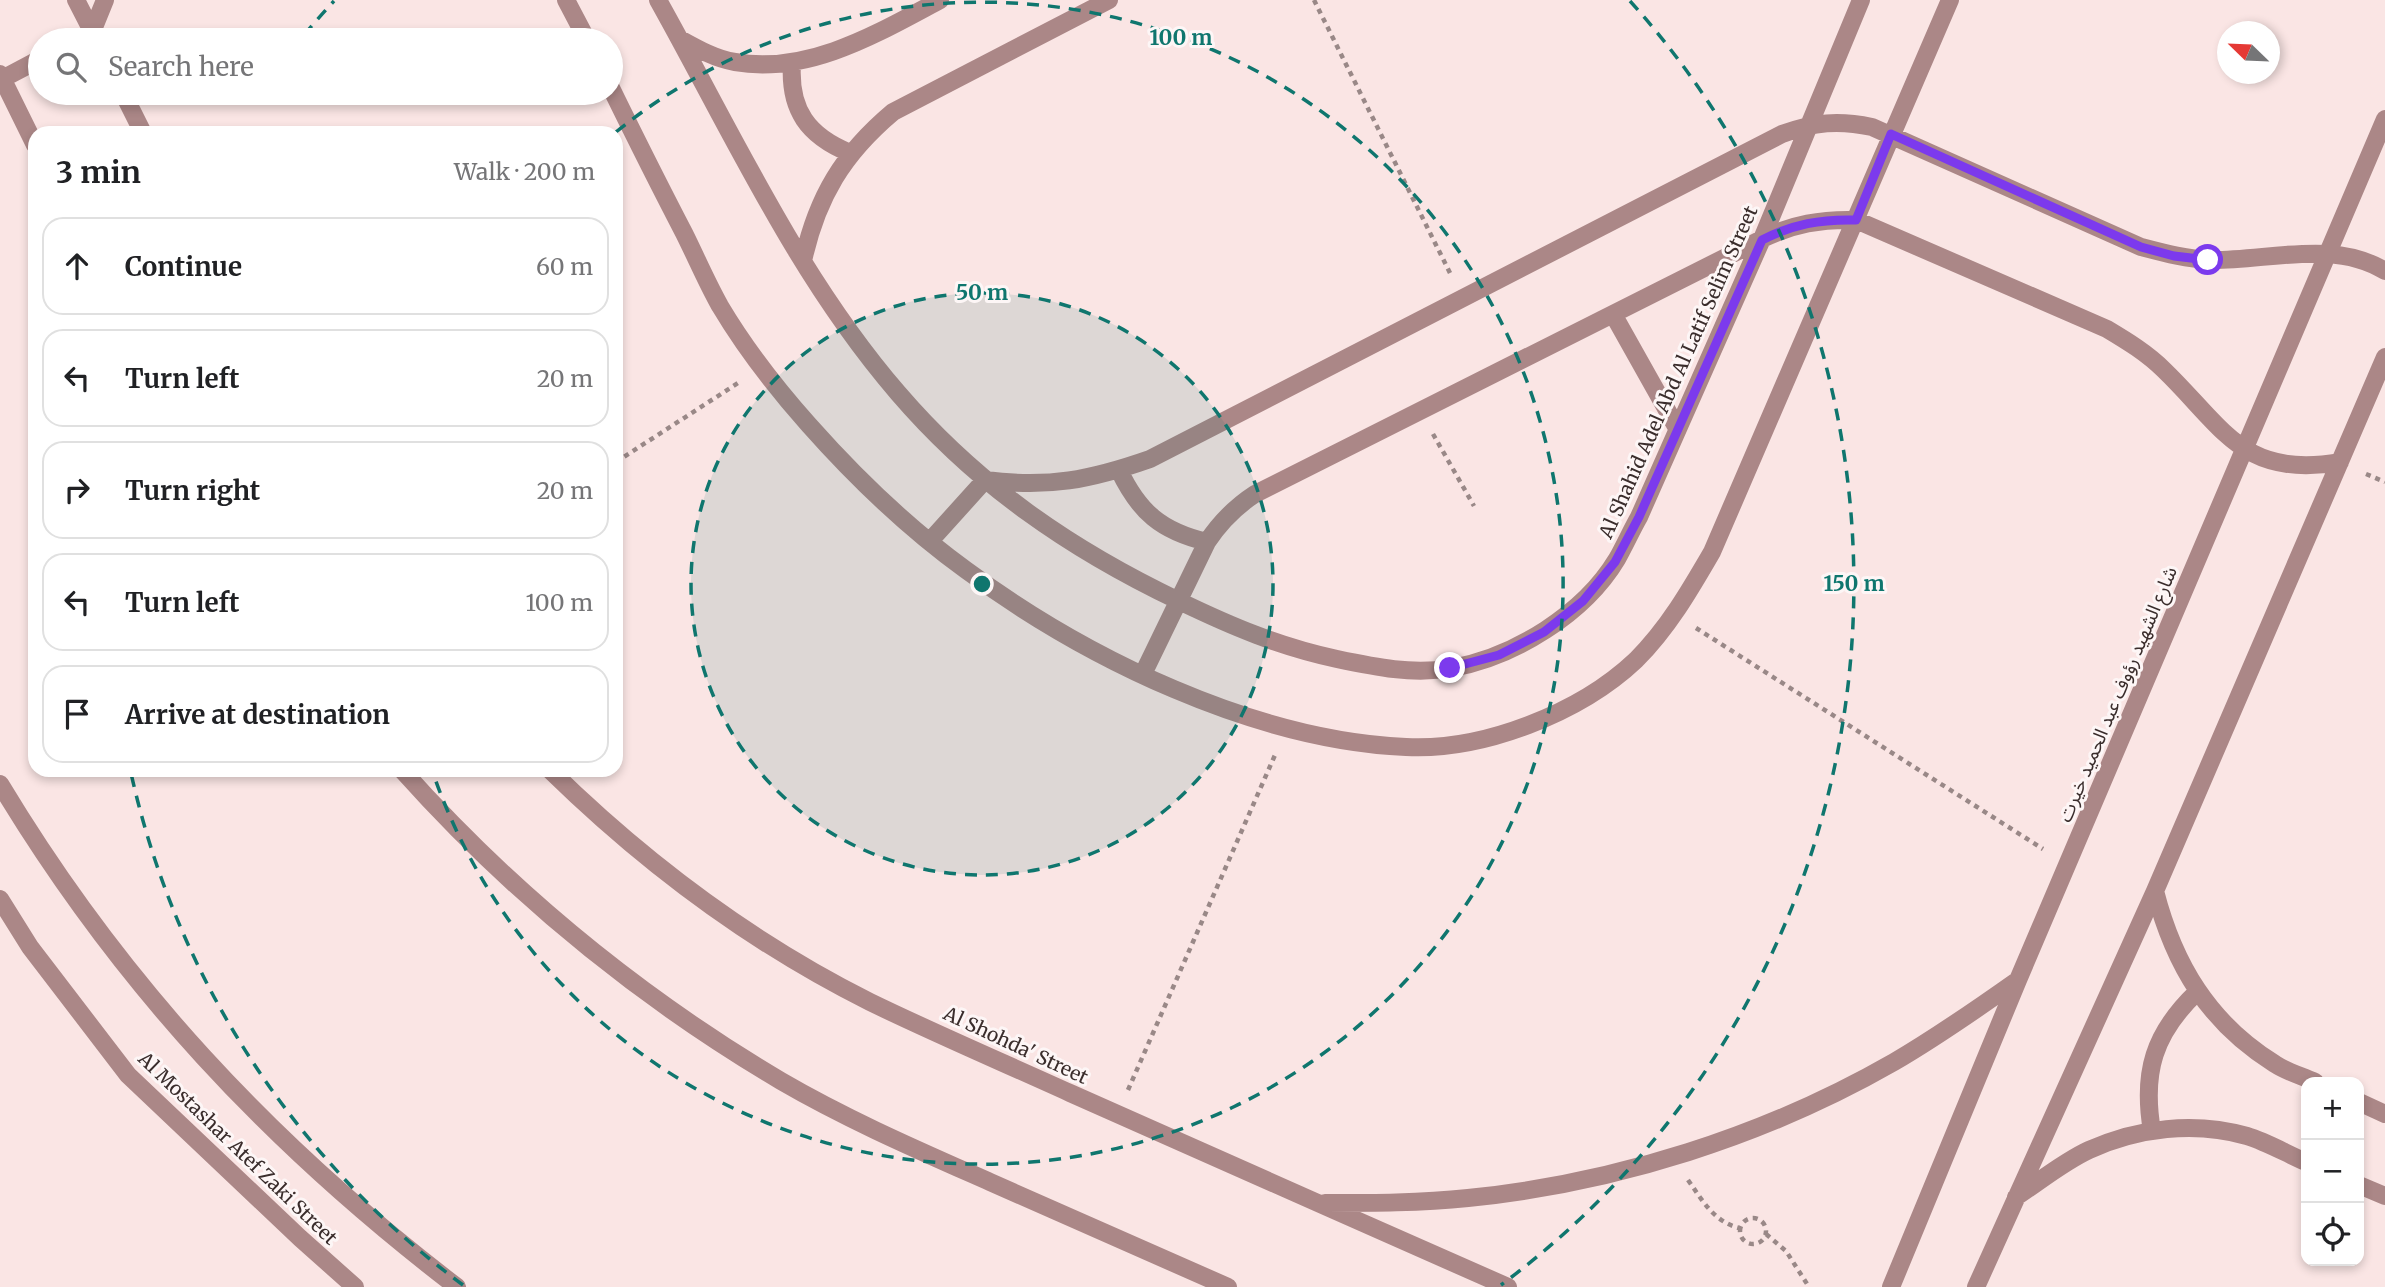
<!DOCTYPE html>
<meta charset="utf-8">
<style>
body{margin:0;font-family:Merriweather,"Noto Sans Arabic",serif;background:#f6f6f6;color:#202124}
.controls{position:absolute;right:21px;bottom:21px;display:grid;overflow:hidden;border-radius:14px;box-shadow:0 4px 10px #0003}
.controls button{width:63px;height:63px;display:grid;place-items:center;padding:0;border:0;border-bottom:2px solid #e0e0e0;background:#fff;color:#202124;font:35px sans-serif}
.compass{position:absolute;left:2217px;top:21px;width:63px;height:63px;border-radius:50%;background:#fff;box-shadow:0 4px 10px #0003;rotate:293deg}
.stop{position:absolute;width:21px;height:21px;margin:-16px;border:5px solid #7c3aed;border-radius:50%;background:#fff}
.stop.end{background:#7c3aed;border-color:#fff;box-shadow:0 2px 7px #0008}
.list{margin:0;padding:0;list-style:none}
h2{display:flex;justify-content:space-between;align-items:center;height:91px;margin:0;padding:0 28px;font-size:30px}
h2 small{font-size:23px;font-weight:400;color:#757577}
.list li{display:grid;grid-template-columns:46px 1fr auto;gap:21px;align-items:center;box-sizing:border-box;height:98px;margin:0 14px 14px;padding:0 14px;border:2px solid #e0e0e0;border-radius:21px}
.list b{display:block;font-size:26px;white-space:nowrap}
.list em{font-size:23px;font-style:normal;color:#757577}
.icon{flex:none;width:38px;height:38px;fill:none;stroke:currentColor;stroke-width:2;stroke-linecap:round;stroke-linejoin:round}
.map{position:relative;flex:none;width:2385px;height:1287px;overflow:hidden}
.search{position:absolute;background:#fff;box-shadow:0 4px 10px #0003;left:28px;top:28px;width:595px;height:77px;display:flex;align-items:center;gap:18px;box-sizing:border-box;padding:0 24px;border-radius:38px;color:#757577;font-size:26px}
.panel{position:absolute;background:#fff;box-shadow:0 4px 10px #0003;left:28px;top:126px;width:595px;height:651px;border-radius:21px}
.map>svg:first-child{display:block}
.lines{fill:none;stroke-linecap:round;stroke-linejoin:round}
.path{stroke:#998887;stroke-width:4.5;stroke-dasharray:5 5;stroke-linecap:butt}
.minor{stroke:#ab8787;stroke-width:18}
.route{stroke:#7c3aed;stroke-width:9}
.ring{fill:none;stroke:#0f766e;stroke-width:3.5;stroke-dasharray:12 9}
.labels{text-anchor:middle;stroke-width:6;stroke-linejoin:round;paint-order:stroke}
.street-label{font-size:19px;fill:#3a2d2c;stroke:#fdf6f6}
.centre{fill:#0f766e;stroke:#fdf6f6;stroke-width:3.5}
.ring-label{font-size:21px;text-anchor:middle;font-weight:bold;fill:#0f766e;stroke:#fdf6f6;stroke-width:6;stroke-linejoin:round;paint-order:stroke}
</style>
<div class="map">
<svg width="2385" height="1287" viewBox="0 0 2385 1287">
<rect width="100%" height="100%" fill="#fae5e4"/>
<g class="lines">
<path class="path" d="M1314,0L1451,275
M1433,434L1474,506
M616,462L738,383
M2366,474L2385,482
M1696,628L2043,849
M1128,1090L1275,755
M1688,1180C1703,1201 1713,1221 1739,1228
M1740 1231a13 13 0 1 1 26 0a13 13 0 1 1-26 0Z
M1766,1234L1786,1251L1809,1287"/>
<path class="minor" d="M76,0L95,37
M566,0L587,40
M658,0C733,134 797,276 898,393C977,485 1070,549 1179,601C1233,627 1278,646 1337,659C1375,667 1413,675 1452,668C1514,657 1584,614 1617,559C1625,545 1631,531 1639,517L1762,239L1861,0
M680,39C698,49 716,59 735,62C808,75 878,33 940,0
M76,40L92,32L105,0
M792,64C789,110 808,136 850,153
M0,74L35,145
M2,79L40,59
M611,88C635,137 659,185 684,233C696,257 707,283 720,306C745,348 776,388 809,425C856,478 908,528 966,570C1087,659 1254,740 1406,747C1483,751 1580,713 1636,660C1668,628 1690,590 1712,552L1950,0
M123,93L143,133
M803,261C817,197 843,154 893,112L1109,0
M1613,314L1677,428
M1119,470C1139,512 1161,531 1207,542
M930,541L985,480C1049,488 1090,480 1150,459L1782,134C1814,122 1839,120 1872,127L2141,247C2164,253 2186,259 2210,260C2267,261 2334,239 2385,271
M1143,674L1207,542C1221,521 1235,507 1255,494L1762,239C1793,224 1821,219 1856,220L2107,329C2127,341 2147,353 2164,370C2224,428 2243,479 2340,462
M402,770C512,893 639,997 781,1081C848,1120 920,1151 990,1182C1070,1217 1149,1252 1228,1287
M550,770C644,862 752,943 870,1002C936,1034 1004,1063 1070,1093C1216,1159 1362,1222 1508,1287
M0,784C121,985 271,1145 457,1287
M2155,891C2174,965 2209,1023 2275,1064C2287,1072 2302,1076 2315,1082
M0,899L30,947L128,1075L300,1238L355,1287
M2359,1102L2385,1114
M2152,1131C2142,1072 2154,1033 2197,992
M2359,1185L2385,1196
M2016,1197C2039,1182 2063,1162 2089,1150C2138,1128 2194,1121 2247,1136C2267,1142 2287,1154 2306,1162
M1325,1203C1373,1203 1420,1203 1468,1198C1616,1183 1765,1136 1894,1062C1937,1037 1977,1009 2018,980
M1891,1287L2018,980L2385,119
M1976,1287L2155,891L2385,357"/>
</g>
<g class="lines">
<path class="route" d="M1450,668L1499,655L1544,632L1583,601L1615,562L1639,517L1762,240C1793,224 1821,219 1856,220L1891,134L2141,247L2174,256L2208,260"/>
</g>
<circle cx="982" cy="584" r="291" fill="#0f766e" fill-opacity=".12"/>
<g class="ring">
<circle cx="982" cy="584" r="291"/>
<path d="M616 132A581 581 0 1 1 433 773"/>
<path d="M463 1285A872 872 0 0 1 131 773M304 35A872 872 0 0 1 334 1M1630 1A872 872 0 0 1 1501 1285"/>
</g>
<g class="labels">
<g class="street-label">
<text transform="translate(1678 372) rotate(-66)" y="7">Al Shahid Adel Abd Al Latif Selim Street</text>
<text transform="translate(2117 694) rotate(-67)" y="7">شارع الشهيد رؤوف عبد الحميد خيرت</text>
<text transform="translate(1016 1045) rotate(25)" y="7">Al Shohda' Street</text>
<text transform="translate(238 1148) rotate(44)" y="7">Al Mostashar Atef Zaki Street</text>
</g>
</g>
<circle cx="982" cy="584" r="10" class="centre"/>
<g class="ring-label">
<text x="1181" y="45">100 m</text>
<text x="982" y="300">50 m</text>
<text x="1854" y="591">150 m</text>
</g>
</svg>
<div class="controls">
<button>+</button>
<button>−</button>
<button><svg class="icon" aria-label="locate" viewBox="0 0 24 24"><circle cx="12" cy="12" r="6"/><path d="M12 2v4M12 18v4M2 12h4M18 12h4"/></svg></button>
</div>
<svg class="compass" viewBox="-18 -18 36 36"><path d="M0-13l5 13h-10z" fill="#e53935"/><path d="M0 13l5-13h-10z" fill="#757577"/></svg>
<div class="stop" style="left:2208px;top:260px"></div>
<div class="stop end" style="left:1450px;top:668px"></div>
<div class="search"><svg class="icon" aria-label="search" viewBox="0 0 24 24"><circle cx="10" cy="10" r="6"/><path d="M15 15l6 6"/></svg>Search here</div>
<section class="panel">
<h2>3 min<small>Walk · 200 m</small></h2>
<ul class="list">
<li><svg class="icon" aria-label="ahead" viewBox="0 0 24 24"><path d="M12 20V5M6 11l6-6 6 6"/></svg><div><b>Continue</b></div><em>60 m</em></li>
<li><svg class="icon" aria-label="left" viewBox="0 0 24 24"><path d="M17 20v-9H6M10 6l-5 5 5 5"/></svg><div><b>Turn left</b></div><em>20 m</em></li>
<li><svg class="icon" aria-label="right" viewBox="0 0 24 24"><path d="M7 20v-9h11M14 6l5 5-5 5"/></svg><div><b>Turn right</b></div><em>20 m</em></li>
<li><svg class="icon" aria-label="left" viewBox="0 0 24 24"><path d="M17 20v-9H6M10 6l-5 5 5 5"/></svg><div><b>Turn left</b></div><em>100 m</em></li>
<li><svg class="icon" aria-label="arrive" viewBox="0 0 24 24"><path d="M6 21V4h12l-3 4 3 4H6"/></svg><div><b>Arrive at destination</b></div></li>
</ul>
</section>
</div>
